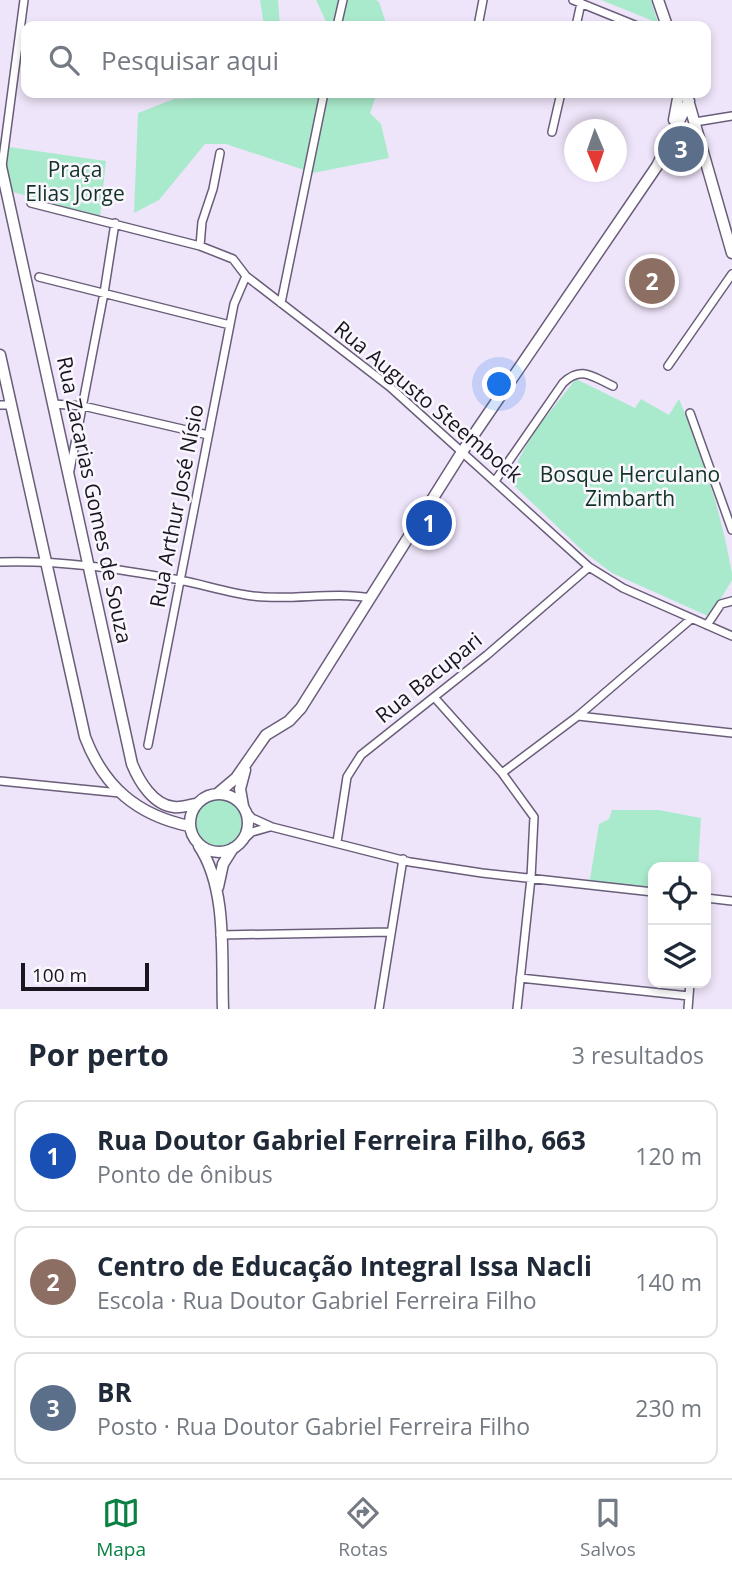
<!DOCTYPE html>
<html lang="pt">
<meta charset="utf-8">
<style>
body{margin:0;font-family:"Open Sans",sans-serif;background:#f6f6f7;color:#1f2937}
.controls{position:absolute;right:21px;bottom:21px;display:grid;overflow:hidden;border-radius:14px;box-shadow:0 4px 10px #0003}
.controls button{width:63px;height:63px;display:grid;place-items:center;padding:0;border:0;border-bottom:2px solid #e0e1e3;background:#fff;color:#1f2937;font:35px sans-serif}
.compass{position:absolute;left:564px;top:119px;width:63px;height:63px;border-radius:50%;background:#fff;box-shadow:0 4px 10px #0003;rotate:178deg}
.scale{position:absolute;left:21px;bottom:18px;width:128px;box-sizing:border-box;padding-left:7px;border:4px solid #19141f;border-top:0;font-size:19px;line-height:24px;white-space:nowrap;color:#19141f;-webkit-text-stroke:5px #f9f6fd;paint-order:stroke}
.you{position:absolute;left:500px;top:385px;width:24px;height:24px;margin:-18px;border:5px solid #fff;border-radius:50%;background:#1a73e8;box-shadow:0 0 0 10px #1a73e833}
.badge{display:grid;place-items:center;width:46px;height:46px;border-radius:50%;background:#0b8043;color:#fff;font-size:23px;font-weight:700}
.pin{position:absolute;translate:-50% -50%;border:4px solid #fff;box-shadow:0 2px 7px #0006}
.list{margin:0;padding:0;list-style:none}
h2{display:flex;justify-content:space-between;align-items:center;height:91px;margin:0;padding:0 28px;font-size:30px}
h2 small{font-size:23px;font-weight:400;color:#747a83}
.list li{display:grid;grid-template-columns:46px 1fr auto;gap:21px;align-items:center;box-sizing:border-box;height:112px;margin:0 14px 14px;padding:0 14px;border:2px solid #e0e1e3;border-radius:14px}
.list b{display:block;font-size:26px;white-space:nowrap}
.list p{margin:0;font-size:23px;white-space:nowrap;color:#747a83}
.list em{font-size:23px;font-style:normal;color:#747a83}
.icon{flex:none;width:38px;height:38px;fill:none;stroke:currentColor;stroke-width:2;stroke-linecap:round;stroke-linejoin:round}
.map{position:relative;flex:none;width:732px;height:1009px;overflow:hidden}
.search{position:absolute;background:#fff;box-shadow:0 4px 10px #0003;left:21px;right:21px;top:21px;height:77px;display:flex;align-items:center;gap:18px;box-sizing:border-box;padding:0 24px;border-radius:14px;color:#747a83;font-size:26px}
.sheet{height:469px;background:#fff}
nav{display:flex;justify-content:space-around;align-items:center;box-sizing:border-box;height:98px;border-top:2px solid #e0e1e3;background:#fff;font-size:19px;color:#747a83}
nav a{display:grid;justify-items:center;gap:4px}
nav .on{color:#0b8043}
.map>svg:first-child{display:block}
.green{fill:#aaeacc}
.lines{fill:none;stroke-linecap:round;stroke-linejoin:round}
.street-casing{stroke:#6a5d7a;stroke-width:10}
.secondary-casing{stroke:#6a5d7a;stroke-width:13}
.street{stroke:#fff;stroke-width:7}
.secondary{stroke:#fff;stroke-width:10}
.labels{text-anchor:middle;stroke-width:5;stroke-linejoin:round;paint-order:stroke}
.park-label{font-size:21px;fill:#113325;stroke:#f9f6fd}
.street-label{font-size:21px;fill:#19141f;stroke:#f9f6fd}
</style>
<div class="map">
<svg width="732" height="1009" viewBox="0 0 732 1009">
<rect width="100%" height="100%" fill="#efe5fa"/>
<path class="green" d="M260,0H278L280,26H264Z
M316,0H376L379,2L387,26H328Z
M601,0H651L658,23Z
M257,93L280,98V93H377L370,113L381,124L389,158L313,173L226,144H205L159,200L134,213L138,113L174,99L228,97Z
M9,147L106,161L100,217L13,192L5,168Z
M576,379L635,408L641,399L669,415L679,399C703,456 721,512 732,573V580L710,617L612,573L584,552L508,480L533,433Z
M194 823a24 24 0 1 1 48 0a24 24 0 1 1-48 0Z
M612,810H659L701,818L698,867H653V892L589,885L599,824L609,819Z"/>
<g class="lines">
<defs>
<path id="street" d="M573,0L637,26
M337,26L343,0
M478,26L483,0
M576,26L581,3
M695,122L732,116
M552,132L561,93
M2,166L24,0
M31,203L200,246L233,259L246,276L390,387L589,567L623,588L732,636
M200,246L202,222L213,189L220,153
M39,277L230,325
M281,303L324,93
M668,366L732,274
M53,404L83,406L208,435
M0,405H11
M690,413L732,530
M70,470L104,293L115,223
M495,481L563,383C581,365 593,377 613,386
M0,562C62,560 119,569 180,580C205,585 229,593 253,596C292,601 332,591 371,598
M707,625L721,604L732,601
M434,697L502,773L534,817L531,878L517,1009
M578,716L732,733
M148,745L234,304L246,276
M502,773L578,716L691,619
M0,781L120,793
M245,810L252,818L272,827L410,862L482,873L653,892
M241,842L252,832L270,827
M337,842L347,777L361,755L487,655L589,567
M706,898L732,901
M220,935L390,932
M520,978L689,996
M379,1009L403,859
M688,1009L690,983"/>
<path id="secondary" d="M658,0L667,26
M686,93L732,253
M674,120L679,93
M0,162L132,764C139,781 153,805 174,807C181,808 189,805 196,804
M0,355L85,737C104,787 137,815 189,826
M217,794L236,778L266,735L289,721L301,708L462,452L657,166L689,101
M190 823a29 29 0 1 1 58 0a29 29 0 1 1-58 0Z
M243,806L240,789L245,770
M199,846C228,889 221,958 223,1009
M218,887L223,864L233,848"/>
</defs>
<use href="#street" class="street-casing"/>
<use href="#secondary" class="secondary-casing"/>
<use href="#street" class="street"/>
<use href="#secondary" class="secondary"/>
</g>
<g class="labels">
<g class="park-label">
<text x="75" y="177">Praça<tspan x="75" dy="24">Elias Jorge</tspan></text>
<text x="630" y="482">Bosque Herculano<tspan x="630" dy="24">Zimbarth</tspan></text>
</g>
<g class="street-label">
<text transform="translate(428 402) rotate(40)" y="7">Rua Augusto Steembock</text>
<text transform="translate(94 500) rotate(78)" y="7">Rua Zacarias Gomes de Souza</text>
<text transform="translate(177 506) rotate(-79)" y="7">Rua Arthur José Nísio</text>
<text transform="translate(429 678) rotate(-39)" y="7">Rua Bacupari</text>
</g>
</g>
</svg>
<div class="controls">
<button><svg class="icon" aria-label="locate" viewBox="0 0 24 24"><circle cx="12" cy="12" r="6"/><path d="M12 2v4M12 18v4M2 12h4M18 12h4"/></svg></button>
<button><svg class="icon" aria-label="layers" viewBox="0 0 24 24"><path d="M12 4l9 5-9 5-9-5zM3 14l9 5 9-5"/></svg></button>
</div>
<svg class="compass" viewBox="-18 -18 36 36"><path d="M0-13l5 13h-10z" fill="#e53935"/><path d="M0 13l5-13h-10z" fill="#747a83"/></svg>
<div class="scale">100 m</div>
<div class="you"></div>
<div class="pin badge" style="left:429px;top:523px;background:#1a4fb4">1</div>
<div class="pin badge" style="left:652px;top:281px;background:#8d6e63">2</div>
<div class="pin badge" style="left:681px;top:149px;background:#5c6f8a">3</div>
<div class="search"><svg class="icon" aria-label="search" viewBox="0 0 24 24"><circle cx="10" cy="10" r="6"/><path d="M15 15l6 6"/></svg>Pesquisar aqui</div>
</div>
<section class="sheet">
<h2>Por perto<small>3 resultados</small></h2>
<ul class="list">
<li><span class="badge" style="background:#1a4fb4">1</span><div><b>Rua Doutor Gabriel Ferreira Filho, 663</b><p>Ponto de ônibus</p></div><em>120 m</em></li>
<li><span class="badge" style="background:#8d6e63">2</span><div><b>Centro de Educação Integral Issa Nacli</b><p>Escola · Rua Doutor Gabriel Ferreira Filho</p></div><em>140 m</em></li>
<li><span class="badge" style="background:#5c6f8a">3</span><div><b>BR</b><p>Posto · Rua Doutor Gabriel Ferreira Filho</p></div><em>230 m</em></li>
</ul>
</section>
<nav>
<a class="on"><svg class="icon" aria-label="map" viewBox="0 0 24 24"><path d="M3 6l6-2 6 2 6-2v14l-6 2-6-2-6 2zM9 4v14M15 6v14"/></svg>Mapa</a>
<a><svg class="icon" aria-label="directions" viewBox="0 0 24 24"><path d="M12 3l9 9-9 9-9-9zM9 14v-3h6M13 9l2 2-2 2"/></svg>Rotas</a>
<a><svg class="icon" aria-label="saved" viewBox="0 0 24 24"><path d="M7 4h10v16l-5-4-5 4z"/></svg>Salvos</a>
</nav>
